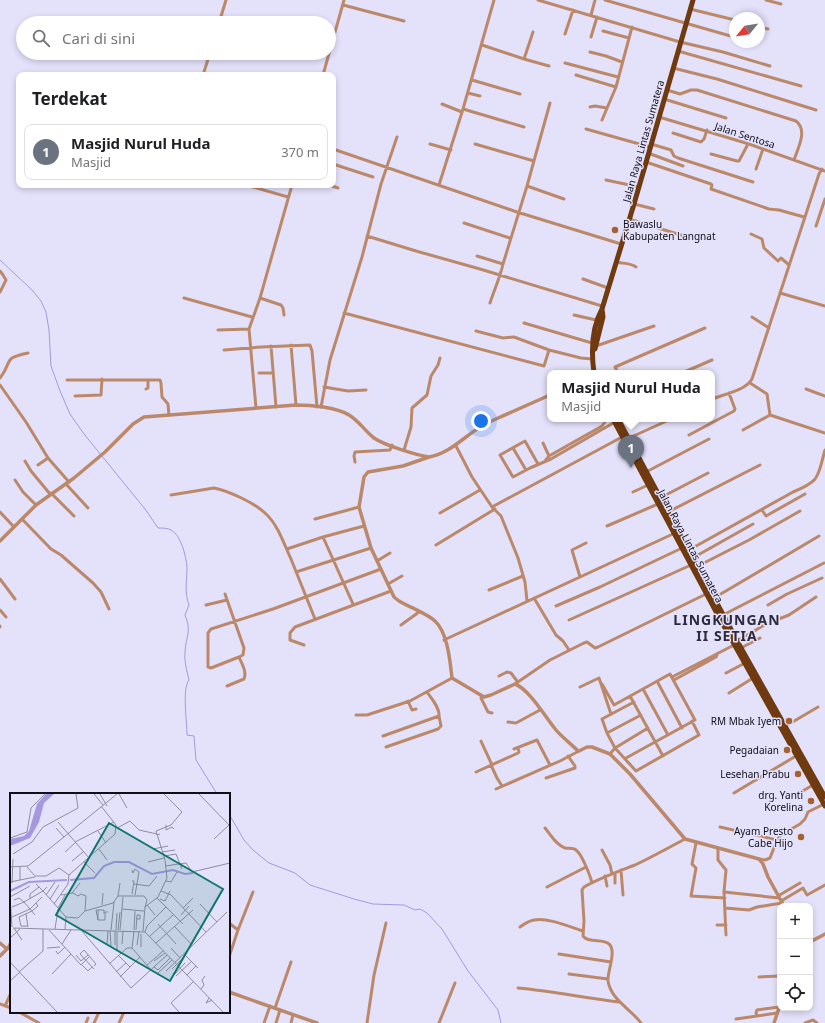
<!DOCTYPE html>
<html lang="id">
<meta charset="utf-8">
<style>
body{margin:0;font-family:"Noto Sans",sans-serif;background:#f6f6f6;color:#202124}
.controls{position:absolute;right:12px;bottom:12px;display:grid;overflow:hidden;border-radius:8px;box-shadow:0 2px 6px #0003}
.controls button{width:36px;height:36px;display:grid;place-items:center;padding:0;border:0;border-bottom:1px solid #e0e0e0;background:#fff;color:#202124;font:20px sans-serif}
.compass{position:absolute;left:729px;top:12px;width:36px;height:36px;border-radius:50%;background:#fff;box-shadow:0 2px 6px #0003;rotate:240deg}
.you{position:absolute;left:481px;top:421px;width:14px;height:14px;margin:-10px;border:3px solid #fff;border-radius:50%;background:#1a73e8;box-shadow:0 0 0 6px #1a73e833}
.badge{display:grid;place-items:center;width:26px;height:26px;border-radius:50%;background:#a66133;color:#fff;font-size:13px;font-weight:700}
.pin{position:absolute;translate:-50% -33px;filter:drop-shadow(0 1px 2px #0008)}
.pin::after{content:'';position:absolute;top:21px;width:14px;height:12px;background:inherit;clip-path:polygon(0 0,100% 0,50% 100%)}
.popup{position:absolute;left:547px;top:370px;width:168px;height:52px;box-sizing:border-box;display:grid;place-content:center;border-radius:8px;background:#fff;filter:drop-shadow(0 1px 3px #0005);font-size:13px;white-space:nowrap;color:#757577}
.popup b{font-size:15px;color:#202124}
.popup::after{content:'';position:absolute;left:50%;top:100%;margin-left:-8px;border:8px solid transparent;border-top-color:#fff}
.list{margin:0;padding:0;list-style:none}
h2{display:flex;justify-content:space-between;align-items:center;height:52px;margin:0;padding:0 16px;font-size:17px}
h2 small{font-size:13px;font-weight:400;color:#757577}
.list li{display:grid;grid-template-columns:26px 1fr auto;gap:12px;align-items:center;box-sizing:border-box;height:56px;margin:0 8px 8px;padding:0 8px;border:1px solid #e0e0e0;border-radius:8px}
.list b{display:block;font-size:15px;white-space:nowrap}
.list p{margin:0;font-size:13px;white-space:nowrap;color:#757577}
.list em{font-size:13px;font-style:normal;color:#757577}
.icon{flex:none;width:22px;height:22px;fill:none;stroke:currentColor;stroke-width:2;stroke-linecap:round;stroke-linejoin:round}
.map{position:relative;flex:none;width:825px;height:1023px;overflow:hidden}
.search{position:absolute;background:#fff;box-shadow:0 2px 6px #0003;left:16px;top:16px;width:320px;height:44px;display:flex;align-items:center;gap:10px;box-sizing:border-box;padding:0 14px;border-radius:22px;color:#757577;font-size:15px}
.panel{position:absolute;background:#fff;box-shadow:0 2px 6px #0003;left:16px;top:72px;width:320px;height:116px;border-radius:8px}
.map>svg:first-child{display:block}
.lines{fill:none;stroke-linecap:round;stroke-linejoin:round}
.stream{stroke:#a598e1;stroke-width:1}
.minor{stroke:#bb896a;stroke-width:3}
.tertiary{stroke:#bb896a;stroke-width:3.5}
.trunk{stroke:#6f3a0f;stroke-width:5}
.poi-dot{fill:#a66133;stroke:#e4e1fb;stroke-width:1.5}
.labels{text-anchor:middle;stroke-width:3;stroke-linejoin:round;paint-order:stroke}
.street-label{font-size:10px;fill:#100f17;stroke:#e4e1fb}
.poi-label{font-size:10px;fill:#100f17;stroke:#e4e1fb;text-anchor:end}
.district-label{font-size:14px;font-weight:bold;letter-spacing:1px;fill:#2d2a3d;stroke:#e4e1fb}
.inset-river{fill:none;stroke:#a598e1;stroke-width:2}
.inset-road{fill:none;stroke:#8f8da0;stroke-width:1}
.view{fill:#0f766e;fill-opacity:0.15;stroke:#0f766e;stroke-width:2}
.inset-edge{fill:none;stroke:#100f17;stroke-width:2}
</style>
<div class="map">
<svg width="825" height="1023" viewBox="0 0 825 1023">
<rect width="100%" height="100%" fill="#e4e1fb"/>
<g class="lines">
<path class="stream" d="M0,260L32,290L41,301L46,312L49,330L51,366L60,391L70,414L84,434L145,509L158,528C162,528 168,528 171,530C181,535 186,556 187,567C187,581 184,592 189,605L185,615C192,632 186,635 185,652C184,661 187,671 189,680C182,688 187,723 187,735L194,736L196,760L217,794
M229,814L244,840L253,850L269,863L295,873L310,885L354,899L373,904L404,905L415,910L420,909L427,913L442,929L468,971L498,1010L501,1023"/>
<path class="minor" d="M538,0L680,42L723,52L770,66
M605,0L734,37
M766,0L781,4
M343,5L404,21
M690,9L735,20
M591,15L595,0
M219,23L226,0
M759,27L768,29
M603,31L629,38
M565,34L573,10
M591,37L597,17
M482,45L524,59L533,32
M678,51L801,86
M590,52L606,56L622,62
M524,59L549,66
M565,63L618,77
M673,68L717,79L816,110
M203,75L210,53
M323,75L344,0
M576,75L616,87
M472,80L520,94
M667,90L680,94L691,90H697L796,121C808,130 798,148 794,160
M468,93L480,96
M664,99L726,118
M442,104L462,112
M590,107L595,106L607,108
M463,109L524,127
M659,117L749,144L825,171
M602,120L616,87L632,27
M586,129L650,147
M673,133L701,142L704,139L707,130
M430,144L451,150
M475,144L534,161
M651,144L671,150L674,156L678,158L753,182
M333,149L517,212L621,244
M648,153L683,166
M711,154L737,161H739L748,144
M646,162L711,184L712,185L711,189L769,209L779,210L804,217
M333,164L373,177
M756,169L763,149
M606,180L639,187
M246,185L288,197
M329,185L338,188
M439,185L463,109L494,0
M527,186L564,199
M634,204L654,209
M629,219L684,236
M464,223L510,238
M816,226L825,199
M751,234L762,239L764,248L778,261L781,258L789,265
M367,236L416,251L480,269L602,306
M477,256L503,264
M616,262C623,264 629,262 636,267
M0,271L3,275L6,280L0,292
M583,279L608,288
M780,293L825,306
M184,298L252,317
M260,298L281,305L283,308L284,315
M490,303C494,290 500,278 503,264L527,186L550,103
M344,313L544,366L549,350L581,358L592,359
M574,315L596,320
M752,317L769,328
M524,323L592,343
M218,330L249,329
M476,331L503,338L514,337L549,350
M291,345L296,405
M271,346L276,407
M596,346L654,326
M224,350L261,347L310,345L312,351L317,407
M259,373H273
M618,373L615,367L705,328
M682,373L712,360
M0,378C14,360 1,359 28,353
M67,380H160L161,383L162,397L168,404L169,415
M750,383L767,394L770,415L825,433
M0,385L26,422L48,458L69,482
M324,387L348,391L366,390
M146,389L148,388V380
M806,389L825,396
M75,396L101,395L102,379
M712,399C724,394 745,391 752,379L819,174L822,169
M321,407L330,360L362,257L381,184L397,137
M256,408L249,329L260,298L292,185
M743,430L770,415
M689,435L734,411L735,409L729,393
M627,439L671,419
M543,443L549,456
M456,446L472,477L492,507L501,516L518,558L525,582L527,601
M513,448L526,470
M404,450L411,427L412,408L427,395L431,376L438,365L440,358
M25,461L31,471L50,494
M545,461L549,456L602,426L607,419
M355,462L354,456L355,452L390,450L392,445
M538,464L525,441L500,455L513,477L530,468L551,459L615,422
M38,465L48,458
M646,472L709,439
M15,480L23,492L36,505
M66,484L88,508
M633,492L648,485
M51,493L74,516
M171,495L214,488C229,491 255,503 266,514C278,525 284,544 291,559C299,579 307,599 315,619
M660,498L708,473
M492,507L622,437
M762,510L766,516L805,494
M0,512L14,527
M668,512L760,465
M440,513L480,490
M22,519L51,549L61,555L93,583L101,592L109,609
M315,519L359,507
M607,526L658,504
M323,537L353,604
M436,545L495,509
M287,549L323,537L364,526
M689,550L793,492C821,480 817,478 825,450
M377,561L390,553
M694,561L698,555L753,524
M698,566L749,540L800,511
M296,572L371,548
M580,577L572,550L586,543
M0,579L15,599
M388,584L402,576
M489,590L523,576
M225,594L244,648L243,655L239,657
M534,598L556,635L563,641L569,650
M714,598L819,536
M206,605L227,600
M768,605L787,594L822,578
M556,606L600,587L682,548
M0,610L6,617
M723,615L824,563
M569,620L691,565
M401,625L419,612
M0,626V627
M444,640L675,533
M737,641L766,624L789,615L816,597
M304,645L290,640V633L295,627L391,591
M741,648L760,638
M726,673L745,663
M499,676L507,672L511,673L517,681
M672,677L734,645
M674,680L716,657L718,653
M657,681L682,728
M515,684L550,660L584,643L587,642L595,648L598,647L706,594
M602,684L614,705L670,674L695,720L626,758
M227,686L244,679C247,672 242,664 239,657L211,668L208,667V633L211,629L273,609L381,569
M580,687L599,678L611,714
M643,689L668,735
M729,693L753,678
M482,696L481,698L488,712L492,713
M630,696L663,756
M408,701L412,710L416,709
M634,702L602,719L607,733L615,748L636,771L699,735L692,721
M356,715H367L410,701L452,678
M508,722L516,723L540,710
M784,727L818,707
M607,733L641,715
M383,736L439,716C440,708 431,698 427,692
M481,741L492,765
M386,747L438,729L441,726L439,716
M514,749L537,740L550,765
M610,754L615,748L648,728
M491,765L497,778L502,786
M476,772L518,753L519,752L518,748
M546,778L575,768V766L568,756
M496,789L560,761L579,751
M734,793L796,756
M794,796L813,785
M720,827L777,840
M545,828C551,835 556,845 565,848C569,849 574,847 577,851C582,855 590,875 592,883
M696,843L692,864L696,868L691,896L725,898
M718,848V860L726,870L724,892L726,935
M602,850L610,865L612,874
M759,859L765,860L770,858L777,840L781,835L800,824L805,819L808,812L824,804
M621,870L623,895
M615,874V883
M605,876L607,886
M547,887L586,867
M724,892L779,898
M778,896L800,883
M781,901L803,888L807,895L825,885
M725,908L749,910L757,907L782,903
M229,923L238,930
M717,925H726
M520,927C524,924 529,921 534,920C547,917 570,927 583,931
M8,948L11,942
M559,954L611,962
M229,957L238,930L253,892
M569,974L608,979
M759,977L780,976
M518,988C552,991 585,998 619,1002
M0,1004L11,1008
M5,1006L11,993
M275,1008L291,962
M19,1012L39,1023
M757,1016L756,1013L757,1010L779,1007
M736,1019L777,1013
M86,1023L88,1018
M94,1023L99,1012
M119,1023L124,1012
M264,1023L270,1006
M276,1023L280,1010
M291,1023L293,1015
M367,1023L374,975L386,923
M439,1023L455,983
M641,1023C631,1009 611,1000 608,981C607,972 617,951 609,944C603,938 589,944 583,936L584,921L582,890L584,887C600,878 617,872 635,865C652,857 668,848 685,839
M805,1023L813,1020L817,1023"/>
<path class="tertiary" d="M429,457L403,466L368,472L364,477L359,507L371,548L394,597L399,601C409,607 426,613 435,621C448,633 450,662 452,678L484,697L491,695L515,684C529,689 546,718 556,730C562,737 570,743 577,750L579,751L587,747H592L610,754L630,774L685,839L759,859L763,864L768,877L784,906
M0,541L36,505L74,478L105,452L133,424L144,417L296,405C311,405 336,407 349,415C359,421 365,431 374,438C384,445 416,455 429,457C452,453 467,433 487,423L550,395
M810,942L825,934
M0,943L7,949
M0,956L7,949L11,947
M229,992L317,1023
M774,1023L780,1005"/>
<path class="trunk" d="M595,349L603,317L602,309
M594,373C591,351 591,329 602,309L634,204L693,0
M613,419L720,619L825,806
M618,419L741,648L825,797"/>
</g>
<g class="poi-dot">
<circle cx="615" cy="230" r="4"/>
<circle cx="789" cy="721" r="4"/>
<circle cx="787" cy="750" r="4"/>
<circle cx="798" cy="774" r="4"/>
<circle cx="811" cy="801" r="4"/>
<circle cx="801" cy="837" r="4"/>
</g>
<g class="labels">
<g class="street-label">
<text transform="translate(745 135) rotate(18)" y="4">Jalan Sentosa</text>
<text transform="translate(643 141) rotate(-74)" y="4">Jalan Raya Lintas Sumatera</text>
<text transform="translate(691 546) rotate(62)" y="4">Jalan Raya Lintas Sumatera</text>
</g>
<g class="poi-label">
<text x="623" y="228" text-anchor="start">Bawaslu<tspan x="623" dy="12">Kabupaten Langnat</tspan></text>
<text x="781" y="725">RM Mbak Iyem</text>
<text x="779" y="754">Pegadaian</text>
<text x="790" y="778">Lesehan Prabu</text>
<text x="803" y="799">drg. Yanti<tspan x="803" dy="12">Korelina</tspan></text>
<text x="793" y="835">Ayam Presto<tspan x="793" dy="12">Cabe Hijo</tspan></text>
</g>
<g class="district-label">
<text x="727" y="625">LINGKUNGAN<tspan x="727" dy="16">II SETIA</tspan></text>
</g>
</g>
<g transform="translate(10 793)">
<rect width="220" height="220" fill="#e4e1fb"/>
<path d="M36,1H44L34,10L29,29L20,45L0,53V46L14,43L19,38L27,11Z" fill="#a598e1"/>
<path class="inset-river" d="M60,87L84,85L94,73L104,69H119L142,81L163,77L175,81L183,80M0,98L19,89L57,87"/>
<path class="inset-road" d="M84,1L93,12M90,1L97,13M109,1L117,15M189,1L220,33M48,29L79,65M156,32V37L162,34L164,36M46,35L54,44M107,35L120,28L129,37L147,41L155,67L157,85L148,104L135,114L133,138M88,38L96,50M150,41L147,42L146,38L161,32L172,19L154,1M0,45L17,39L21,15L35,1M204,46L219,32M65,49L104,29M89,56L97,67M143,56L158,53M55,59L65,50M152,59L165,57M3,61L22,49L33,34L68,15L66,1M154,63L166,61L172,76M62,68L73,59M74,69L85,80M138,69L154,65M155,73L176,70L182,79L220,70M0,74L18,73L107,1M10,74V87M17,74L25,83H36L49,75L59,82M122,77L123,80L125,76L129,79L125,102M122,88H124L122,101M156,88L161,89L167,79M0,89L25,84M2,90L3,66M26,91L33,98L37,94M124,91L139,93L147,83M151,98L161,102L196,139M62,100L70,90M36,102L45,89M51,102L63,100L68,103L71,101L76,103L75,118M0,103L2,134M108,103L110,90M0,104L20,93M147,105L173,131M20,106V101L29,94M40,106L49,92M150,106L155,108L160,98M4,107L9,105L14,109L33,98L56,124L55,136M44,111L58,91L59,82L105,41L106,32L91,13M190,111L207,129M92,112L93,100M137,112L145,122M2,114L14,109L25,122M48,115L55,102M173,115L183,105M20,116L32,104M112,116L134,118M88,117V127H95V119H98M16,121L18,134M171,122L179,113M2,124L20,116M56,124L68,125L75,118L103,110L108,103H134L137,107L135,114M88,127L86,117H94V121M148,131L166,151M18,133H11L9,124L22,118L28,113L26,110M164,133L182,152M3,135L135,139L213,219M4,135L12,147M45,136L48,116M39,137L71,172L80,163M71,137L121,195L157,162M101,137L104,109M106,137L107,120M108,137L110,119M110,137L113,104M124,137L125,118M126,137L127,122H130V126H127M100,138L101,153M124,138L122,155L141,177M107,139V156L111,161M135,139L137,133L156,114M131,141V154M140,143L163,122M0,145L10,136M146,150L183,117M52,151L61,137M112,151L113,138M97,152L98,138M105,152V138M127,152L129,138M37,155L50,154M161,155L170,165M46,158L48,161L55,154M70,161L74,157L86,171L84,173M70,161L84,176M174,161L188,175M66,162L71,168L78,162M109,163L120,174M144,168L155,160M0,169L47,219M71,171L78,178L82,174M99,171L117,155H122M137,172L153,158M144,174L148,177L160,165M162,176L175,163M156,178L217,119M9,179L33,158V136M106,179L116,170M148,180L162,167M42,181L61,161M177,182L186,173M163,183L175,170M166,183L181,169M110,184L130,164M0,188L10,179M191,196L194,192L192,187L195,183M199,205L196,210L202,207M169,219L161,210L183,189"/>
<path class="view" d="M99,30L213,96L160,188L46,122Z"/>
<rect width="220" height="220" class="inset-edge"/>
</g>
</svg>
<div class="controls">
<button>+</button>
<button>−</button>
<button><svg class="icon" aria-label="locate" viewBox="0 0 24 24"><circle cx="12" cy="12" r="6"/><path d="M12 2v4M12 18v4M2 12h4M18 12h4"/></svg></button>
</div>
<svg class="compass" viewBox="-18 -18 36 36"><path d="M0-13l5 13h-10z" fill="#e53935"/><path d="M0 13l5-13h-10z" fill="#757577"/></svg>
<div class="you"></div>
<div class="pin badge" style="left:631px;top:468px;background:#6b7280">1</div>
<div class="popup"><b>Masjid Nurul Huda</b>Masjid</div>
<div class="search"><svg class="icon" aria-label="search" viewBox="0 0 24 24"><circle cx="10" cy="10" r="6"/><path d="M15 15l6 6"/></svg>Cari di sini</div>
<section class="panel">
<h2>Terdekat<small></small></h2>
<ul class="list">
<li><span class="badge" style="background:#6b7280">1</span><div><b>Masjid Nurul Huda</b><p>Masjid</p></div><em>370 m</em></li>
</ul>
</section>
</div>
